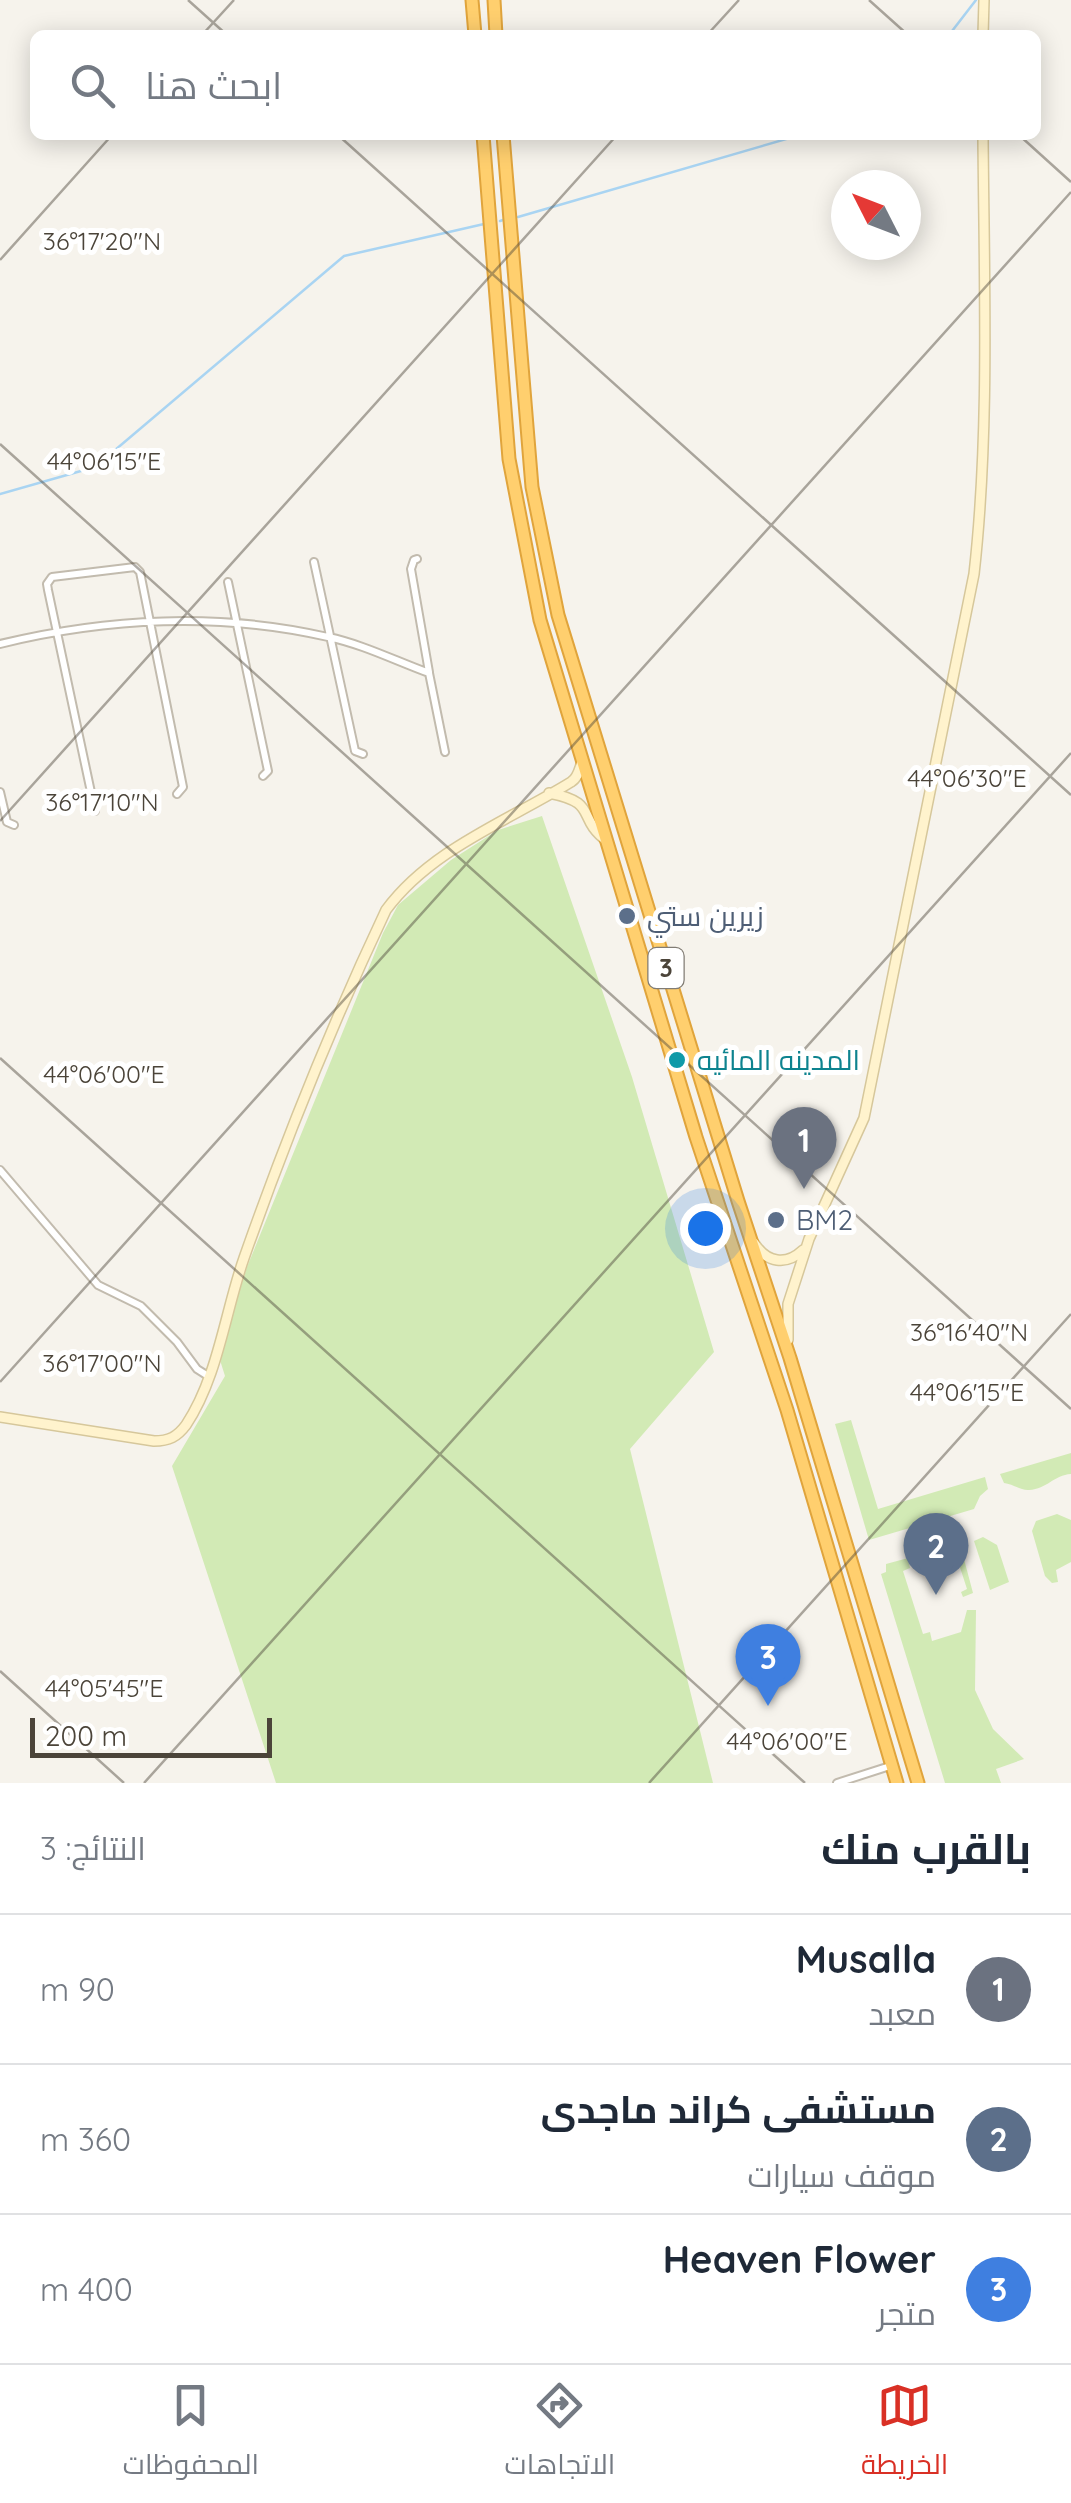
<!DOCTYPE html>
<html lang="ar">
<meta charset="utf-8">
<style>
body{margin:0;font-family:Quicksand,Cairo,sans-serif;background:#f6f6f7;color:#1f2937;direction:rtl}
.compass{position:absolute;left:831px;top:170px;width:90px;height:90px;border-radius:50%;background:#fff;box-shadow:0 5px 25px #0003;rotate:312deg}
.scale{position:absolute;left:30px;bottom:25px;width:242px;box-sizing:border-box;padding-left:10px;border:5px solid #4b4439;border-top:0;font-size:28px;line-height:35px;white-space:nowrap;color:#4b4439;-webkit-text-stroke:8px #fff;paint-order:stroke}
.you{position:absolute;left:705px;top:1228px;width:35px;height:35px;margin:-25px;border:8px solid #fff;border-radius:50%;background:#1a73e8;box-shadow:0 0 0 15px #1a73e833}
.badge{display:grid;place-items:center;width:65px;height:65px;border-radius:50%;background:#d93025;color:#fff;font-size:32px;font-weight:700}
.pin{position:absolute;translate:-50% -82px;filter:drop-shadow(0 2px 5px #0008)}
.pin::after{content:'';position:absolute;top:52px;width:35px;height:30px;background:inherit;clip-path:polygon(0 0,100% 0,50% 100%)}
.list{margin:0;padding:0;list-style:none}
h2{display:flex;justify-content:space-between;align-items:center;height:130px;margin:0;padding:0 40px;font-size:42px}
h2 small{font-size:32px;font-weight:400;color:#747a83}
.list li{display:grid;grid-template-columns:65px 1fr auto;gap:30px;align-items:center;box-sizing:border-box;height:150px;padding:0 40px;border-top:2px solid #e0e1e3}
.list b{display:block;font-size:38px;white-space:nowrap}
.list p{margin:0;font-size:32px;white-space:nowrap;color:#747a83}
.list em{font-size:32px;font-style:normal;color:#747a83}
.icon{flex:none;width:55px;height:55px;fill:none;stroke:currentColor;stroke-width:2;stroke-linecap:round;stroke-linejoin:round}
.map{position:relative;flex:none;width:1071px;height:1783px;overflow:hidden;direction:ltr}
.search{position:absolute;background:#fff;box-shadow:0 5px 25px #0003;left:30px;right:30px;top:30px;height:110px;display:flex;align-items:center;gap:25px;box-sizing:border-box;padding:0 35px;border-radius:15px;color:#747a83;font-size:38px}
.sheet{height:580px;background:#fff}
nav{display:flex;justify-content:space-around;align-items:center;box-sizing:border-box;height:140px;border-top:2px solid #e0e1e3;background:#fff;font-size:28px;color:#747a83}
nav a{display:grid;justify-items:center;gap:5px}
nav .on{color:#d93025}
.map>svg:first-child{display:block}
.green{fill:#d2eab5}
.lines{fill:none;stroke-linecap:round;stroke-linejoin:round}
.stream{stroke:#a9d4f2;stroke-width:2.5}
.street-casing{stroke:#c2bbae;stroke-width:10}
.secondary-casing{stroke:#d6c79b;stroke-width:12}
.highway-casing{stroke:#e0a43c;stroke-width:15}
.street{stroke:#fff;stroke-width:6}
.secondary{stroke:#fff3cd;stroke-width:9}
.highway{stroke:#ffcf6e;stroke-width:11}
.ticks{fill:none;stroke:#4b4439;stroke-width:2.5;stroke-opacity:0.45}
.service-dot{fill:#5c6f8a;stroke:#fff;stroke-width:4}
.culture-dot{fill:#0f9aa8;stroke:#fff;stroke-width:4}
.labels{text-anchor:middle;stroke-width:10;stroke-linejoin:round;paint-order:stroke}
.shield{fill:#fff;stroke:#817c74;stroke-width:2.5}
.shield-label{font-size:25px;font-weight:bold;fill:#4b4439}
.service-label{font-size:28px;fill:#4e5e75;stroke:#fff;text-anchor:start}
.culture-label{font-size:28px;fill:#0d838f;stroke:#fff;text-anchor:start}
.ticks-label{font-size:25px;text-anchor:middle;fill:#4b4439;stroke:#fff;stroke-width:10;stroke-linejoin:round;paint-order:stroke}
</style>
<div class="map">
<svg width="1071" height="1783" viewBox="0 0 1071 1783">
<rect width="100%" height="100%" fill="#f6f3ec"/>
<path class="green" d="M542,816L632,1077L714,1352L630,1449L713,1783H276L172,1466L225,1376L219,1357L247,1267L383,933L398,905L451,860L498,830Z
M851,1420L878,1509L985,1477L988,1489L980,1496L974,1509L869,1540L835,1424Z
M1071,1453V1474C1054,1475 1047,1489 1029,1490C1022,1491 1013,1484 1004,1483L1000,1474Z
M1057,1514L1071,1520V1562L1056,1570L1058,1582L1052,1583L1045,1576L1032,1531L1036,1521Z
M983,1537L997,1545L1009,1582L990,1590L974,1541Z
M960,1544L973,1593L963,1597L961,1592L967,1589L956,1555L949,1557L947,1551L908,1560L910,1568L903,1571L923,1634L930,1632L932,1641L961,1632L967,1610H976L975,1690L993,1729L1024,1759L996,1769L1001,1783H945L881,1574L886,1572V1564Z"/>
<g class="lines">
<path class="stream" d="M949,35L976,0
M518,217L800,135
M500,221L503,220
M0,494L95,467L344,256L484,224"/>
<defs>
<path id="street" d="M417,559L414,560L411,569L429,672
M314,562L355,751L363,754
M228,582L268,771L263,776
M0,644C106,618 220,612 328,637C362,644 396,661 429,673L445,752
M0,792L7,822L14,825
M95,811L48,590L47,584L52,577L135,567L140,572L183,787L177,794
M0,1170L98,1285L141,1306L177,1342L197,1369L208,1376
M837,1783L890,1766"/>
<path id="secondary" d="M983,35L984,0
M549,793C600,803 575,817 607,841
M754,1243C767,1263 786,1266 803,1250
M788,1340V1304L809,1239L864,1118L974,574C990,432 984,278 983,135
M0,1417L154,1441C169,1441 177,1437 186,1425C218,1377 225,1312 244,1258C284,1144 334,1020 386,910C431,849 508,821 571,782C578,778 579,770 582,762"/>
<path id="highway" d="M472,0L475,35
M494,0L496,35
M483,135L509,459L540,620L696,1137L787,1410L897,1783
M503,135L532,487L558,615L738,1201L790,1358L918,1783"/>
</defs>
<use href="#street" class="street-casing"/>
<use href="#secondary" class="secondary-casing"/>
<use href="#highway" class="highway-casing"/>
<use href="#street" class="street"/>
<use href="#secondary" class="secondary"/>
<use href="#highway" class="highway"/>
</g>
<path class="ticks" d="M188,0L227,35M869,0L908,35M202,35L234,0M707,35L739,0M338,135L1071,795M1019,135L1071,182M0,260L112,135M0,444L1071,1409M0,821L617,135M0,1058L805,1783M0,1382L1071,192M0,1671L124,1783M144,1783L1071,753M649,1783L1071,1314"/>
<g class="service-dot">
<circle cx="627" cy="916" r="10"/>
<circle cx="776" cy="1220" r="10"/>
</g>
<circle class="culture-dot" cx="677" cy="1060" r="10"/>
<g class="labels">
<rect class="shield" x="648.5" y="948" width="35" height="40" rx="8"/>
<g class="shield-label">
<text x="666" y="977">3</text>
</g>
<g class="service-label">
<text x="647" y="926">زيرين ستي</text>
<text x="796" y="1230">BM2</text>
</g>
<g class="culture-label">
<text x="697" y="1070">المدينه المائيه</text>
</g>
</g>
<g class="ticks-label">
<text x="102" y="250">36°17'20"N</text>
<text x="104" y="470">44°06'15"E</text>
<text x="967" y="787">44°06'30"E</text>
<text x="102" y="811">36°17'10"N</text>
<text x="104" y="1083">44°06'00"E</text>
<text x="969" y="1341">36°16'40"N</text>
<text x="102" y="1372">36°17'00"N</text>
<text x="967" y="1401">44°06'15"E</text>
<text x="104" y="1697">44°05'45"E</text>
<text x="787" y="1750">44°06'00"E</text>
</g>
</svg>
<svg class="compass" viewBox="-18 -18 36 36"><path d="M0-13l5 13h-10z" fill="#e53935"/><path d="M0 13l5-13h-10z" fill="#747a83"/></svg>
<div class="scale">200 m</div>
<div class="you"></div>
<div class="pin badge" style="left:804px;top:1189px;background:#6b7280">1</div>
<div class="pin badge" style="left:936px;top:1595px;background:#5c6f8a">2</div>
<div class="pin badge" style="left:768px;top:1706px;background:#3f7fe0">3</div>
<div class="search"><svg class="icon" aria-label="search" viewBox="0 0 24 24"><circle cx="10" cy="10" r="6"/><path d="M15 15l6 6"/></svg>ابحث هنا</div>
</div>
<section class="sheet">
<h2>بالقرب منك<small>النتائج: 3</small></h2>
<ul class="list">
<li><span class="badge" style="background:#6b7280">1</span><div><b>Musalla</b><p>معبد</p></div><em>90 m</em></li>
<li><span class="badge" style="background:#5c6f8a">2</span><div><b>مستشفی کراند ماجدی</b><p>موقف سيارات</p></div><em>360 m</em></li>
<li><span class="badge" style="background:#3f7fe0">3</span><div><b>Heaven Flower</b><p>متجر</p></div><em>400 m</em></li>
</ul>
</section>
<nav>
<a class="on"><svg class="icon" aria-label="map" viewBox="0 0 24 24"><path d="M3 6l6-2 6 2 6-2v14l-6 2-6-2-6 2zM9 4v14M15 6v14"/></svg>الخريطة</a>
<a><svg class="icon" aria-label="directions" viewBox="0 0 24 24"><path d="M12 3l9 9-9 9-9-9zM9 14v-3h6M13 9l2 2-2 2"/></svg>الاتجاهات</a>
<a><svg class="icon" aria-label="saved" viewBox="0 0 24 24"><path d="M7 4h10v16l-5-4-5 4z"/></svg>المحفوظات</a>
</nav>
